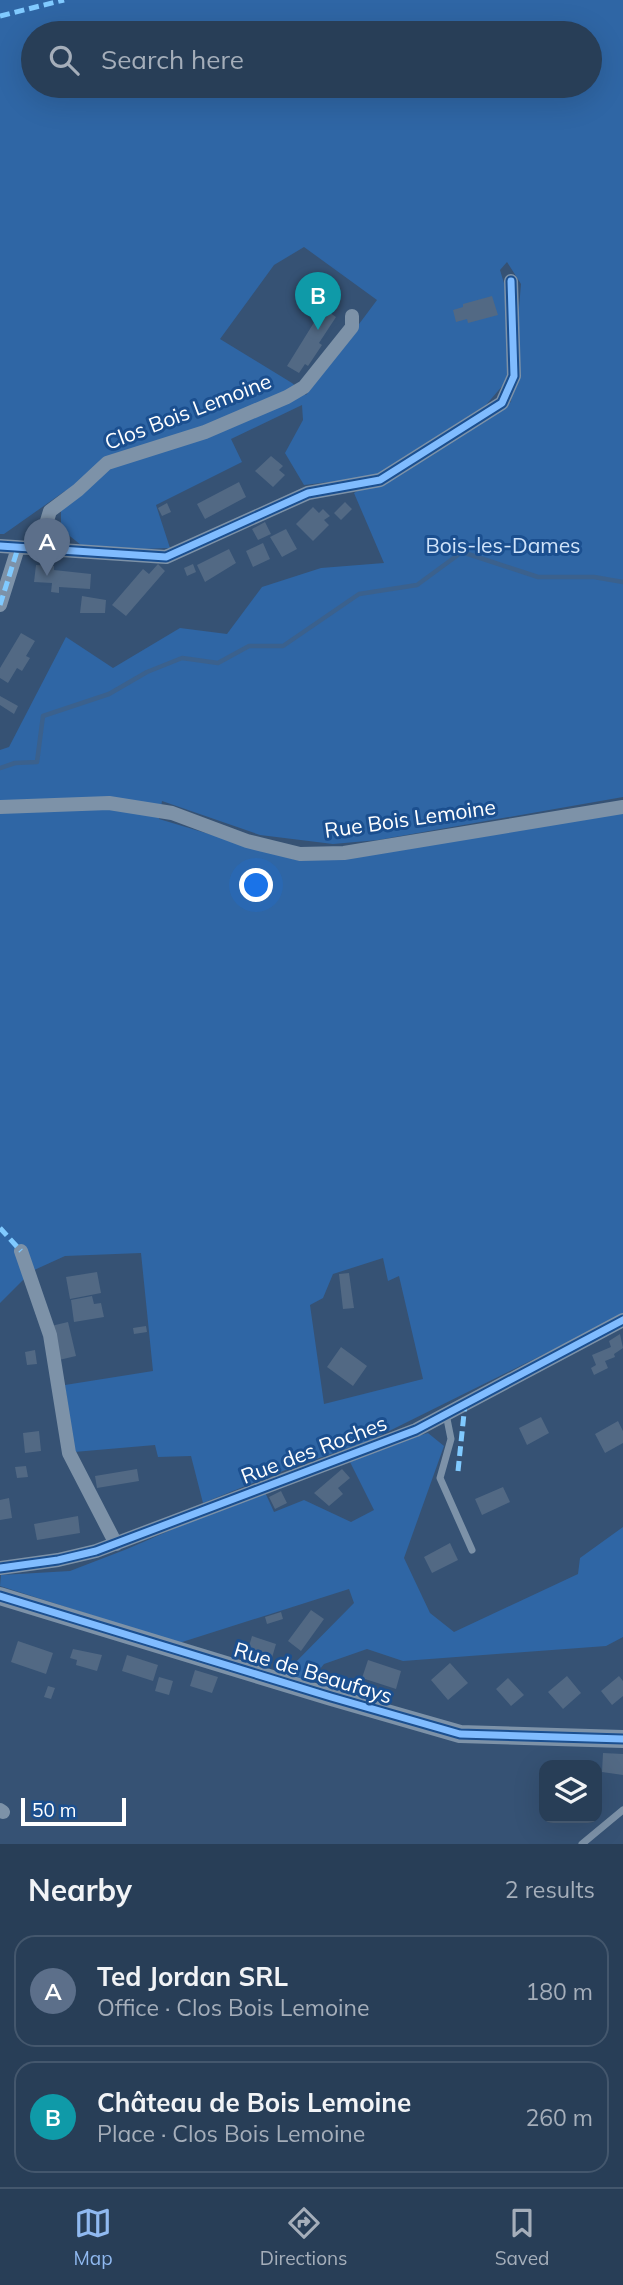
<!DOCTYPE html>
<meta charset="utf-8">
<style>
body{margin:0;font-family:Mulish,sans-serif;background:#344961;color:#f1f3f6}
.controls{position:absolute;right:21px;bottom:21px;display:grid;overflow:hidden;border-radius:14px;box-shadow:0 7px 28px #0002}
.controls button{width:63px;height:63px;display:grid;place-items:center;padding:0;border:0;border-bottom:2px solid #44576d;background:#283e57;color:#f1f3f6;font:35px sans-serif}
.scale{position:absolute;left:21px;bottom:18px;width:105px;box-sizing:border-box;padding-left:7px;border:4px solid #fff;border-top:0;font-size:19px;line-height:24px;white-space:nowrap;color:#fff;-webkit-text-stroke:5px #1b4f8f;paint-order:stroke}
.you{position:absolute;left:257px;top:886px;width:24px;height:24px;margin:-18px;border:5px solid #fff;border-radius:50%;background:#1a73e8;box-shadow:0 0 0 10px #1a73e833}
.badge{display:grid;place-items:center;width:46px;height:46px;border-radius:50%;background:#90b9f0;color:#fff;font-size:23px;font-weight:700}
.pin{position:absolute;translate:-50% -58px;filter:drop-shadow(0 2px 4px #0008)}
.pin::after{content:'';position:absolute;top:37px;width:24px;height:21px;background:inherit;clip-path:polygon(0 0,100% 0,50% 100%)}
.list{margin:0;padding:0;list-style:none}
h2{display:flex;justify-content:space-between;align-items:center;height:91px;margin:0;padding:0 28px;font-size:30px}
h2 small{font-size:23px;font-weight:400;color:#a5aeba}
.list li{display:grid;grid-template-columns:46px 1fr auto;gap:21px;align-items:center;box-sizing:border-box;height:112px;margin:0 14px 14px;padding:0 14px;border:2px solid #44576d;border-radius:21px}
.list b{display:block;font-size:26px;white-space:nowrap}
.list p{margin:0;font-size:23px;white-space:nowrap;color:#a5aeba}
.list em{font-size:23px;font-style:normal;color:#a5aeba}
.icon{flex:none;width:38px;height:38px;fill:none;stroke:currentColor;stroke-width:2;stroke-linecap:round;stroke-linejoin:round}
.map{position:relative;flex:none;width:623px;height:1844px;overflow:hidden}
.search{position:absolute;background:#283e57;box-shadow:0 7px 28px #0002;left:21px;right:21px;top:21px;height:77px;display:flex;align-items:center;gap:18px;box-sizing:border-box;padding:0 24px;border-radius:38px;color:#a5aeba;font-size:26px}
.sheet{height:343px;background:#283e57}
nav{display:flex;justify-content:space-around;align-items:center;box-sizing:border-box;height:98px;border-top:2px solid #44576d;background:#283e57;font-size:19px;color:#a5aeba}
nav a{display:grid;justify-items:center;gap:4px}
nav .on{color:#90b9f0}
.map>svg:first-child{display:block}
.green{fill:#2f66a5;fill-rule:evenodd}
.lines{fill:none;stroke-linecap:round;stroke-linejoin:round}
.stream{stroke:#3b618d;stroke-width:4.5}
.building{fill:#526984}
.service{stroke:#7d92a8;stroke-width:7}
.minor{stroke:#7d92a8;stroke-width:14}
.tertiary{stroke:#7d92a8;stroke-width:18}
.quiet{stroke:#80caff;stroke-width:5;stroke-dasharray:10 5;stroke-linecap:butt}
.cycleway-casing{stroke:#1b4f8f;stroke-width:11}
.cycleway{stroke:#80bcff;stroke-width:7}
.labels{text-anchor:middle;stroke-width:6;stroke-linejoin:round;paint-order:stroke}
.street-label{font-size:21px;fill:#fff;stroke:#1b4f8f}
.park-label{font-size:21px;fill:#cfe3fa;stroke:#1b4f8f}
</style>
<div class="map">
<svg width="623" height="1844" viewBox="0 0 623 1844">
<rect width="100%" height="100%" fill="#365274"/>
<path class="green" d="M0,0H623V797L378,840L333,844L260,835L162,801L159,819L296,860H337L623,812V1315L369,1441L293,1467L203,1503L191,1456L158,1457L155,1445L74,1452L65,1385L153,1371L141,1253L65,1256L32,1271L0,1303V750L9,747L66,637L113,668L180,628L227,634L262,587L321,568L384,563L354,493L511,402L521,284L507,262L500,270L510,303L509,378L486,405L373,477L304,485L285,453L303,420L302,405L231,439L242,462L156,505L170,548L142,549L81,545L61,529V510L65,491L4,534H0ZM33,33H590V86H33ZM304,247L377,300L306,395L292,383L220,339L274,265ZM383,1258L388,1281L399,1276L423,1379L324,1404L310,1305L323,1298L333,1274Z
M428,1433L444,1446L404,1558L430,1613L454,1632L578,1574L580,1558L623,1527V1637L606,1646L403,1661L367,1649L324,1664L308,1684L284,1674L354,1603L349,1589L179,1643L0,1586L1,1575L70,1571L127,1549L264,1490L274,1512L304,1500L351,1522L374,1510L348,1458Z"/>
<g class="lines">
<path class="stream" d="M0,768L15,763L37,762L43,716L109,694L147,672L182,658L218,663L249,646H283L359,594L417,585L462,552L538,577H594L623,582"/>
</g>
<path class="building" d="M309,279L322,288L313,301L322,307L321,311L323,308L336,317L319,343L322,345L308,366L305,364L299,373L287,366L318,316L304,307L307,303L298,295Z
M492,296L498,315L468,323L467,319L456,322L453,310L463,307V304Z
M271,456L283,466L279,470L285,475L273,487L255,471Z
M239,482L246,497L205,519L197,504Z
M345,502L352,509L341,520L334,513Z
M167,503L171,512L162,516L158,508Z
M313,507L319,513L323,509L330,516L324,520L329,525L313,541L296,524Z
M265,522L271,534L258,540L252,529Z
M286,529L297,549L282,557L270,537Z
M263,543L270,559L253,567L246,551Z
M229,549L236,563L205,582L197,565Z
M158,564L165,571L126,616L112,605L143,569L149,574Z
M193,564L196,572L187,576L184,568Z
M36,565L54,566V570L91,574L90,589L59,587V593L51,592L52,583L34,582Z
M82,596L106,600L105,613H80Z
M21,633L35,641L26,656L30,658L22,671L17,668L8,683L0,678V668Z
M0,696L18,706L14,714L0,705Z
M97,1272L101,1293L70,1299L66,1277Z
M349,1273L354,1308L343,1309L339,1274Z
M92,1296L94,1304L101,1303L104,1317L74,1322L71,1300Z
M68,1322L76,1356L59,1360L51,1326Z
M146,1326L147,1332L134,1334L133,1328Z
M620,1334L623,1348L614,1354L615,1357L605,1361L608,1368L594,1375L591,1368L596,1365L592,1355L611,1347L609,1341Z
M341,1347L367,1366L353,1386L327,1367Z
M35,1350L37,1364L27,1365L25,1352Z
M541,1417L549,1433L527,1445L519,1428Z
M618,1421L623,1431V1443L605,1453L595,1434Z
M39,1431L41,1451L25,1453L23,1433Z
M26,1466L28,1477L17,1478L15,1467Z
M137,1469L139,1481L97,1488L95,1476Z
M342,1469L350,1478L338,1488L343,1494L329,1506L314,1493Z
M503,1487L510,1502L482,1515L475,1499Z
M281,1491L287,1503L275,1509L269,1497Z
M9,1498L12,1518L0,1520V1500Z
M78,1516L80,1533L37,1540L34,1524Z
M450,1543L458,1560L432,1573L424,1557Z
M311,1610L324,1619L301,1651L288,1641Z
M281,1612L283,1619L267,1624L265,1617Z
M252,1636L276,1644L271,1661L247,1653Z
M18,1641L53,1653L46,1674L11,1662Z
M73,1649L102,1655L97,1671L76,1665L77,1660L70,1658Z
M127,1655L158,1665L153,1681L122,1671Z
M368,1660L401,1671L396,1689L362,1678Z
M450,1663L468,1683L448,1700L431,1680Z
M195,1670L218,1677L212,1693L190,1686Z
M567,1676L581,1693L563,1709L548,1692Z
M619,1676L623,1681V1696L612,1705L601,1691Z
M159,1677L173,1681L169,1695L155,1691Z
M508,1678L524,1695L511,1706L496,1689Z
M48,1686L55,1688L51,1699L44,1697Z
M603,1753L623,1754V1775L602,1772Z"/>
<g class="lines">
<path class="service" d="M446,1414L451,1439L440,1478L472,1550
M582,1844L623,1810"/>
<path class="minor" d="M0,546L166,557L308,493L380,480L502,403L514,376L511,281
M39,547L50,511L78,490L107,463L205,432L287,397L304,387L352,327V316
M0,605L18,548
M0,807L109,803L172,813L247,841L300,854L344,853L623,807
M21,1251L50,1335L69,1453L116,1544
M0,1568L58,1560L96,1551L416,1430L623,1320
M0,1810L3,1812"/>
<path class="tertiary" d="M0,1596L331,1697L460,1734L623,1739"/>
<path class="quiet" d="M0,16L64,0
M0,605L18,548
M0,1228L21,1251
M458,1471L465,1404"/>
<defs>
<path id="cycleway" d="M0,546L166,557L308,493L380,480L502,403L514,376L511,281
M0,1568L58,1560L96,1551L416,1430L623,1320
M0,1596L331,1697L460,1734L623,1739"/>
</defs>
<use href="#cycleway" class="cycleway-casing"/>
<use href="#cycleway" class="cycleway"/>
</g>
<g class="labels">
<g class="street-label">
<text transform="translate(188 412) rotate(-21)" y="7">Clos Bois Lemoine</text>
<text transform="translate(410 819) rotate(-8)" y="7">Rue Bois Lemoine</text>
<text transform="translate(314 1450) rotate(-21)" y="7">Rue des Roches</text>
<text transform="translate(313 1673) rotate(17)" y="7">Rue de Beaufays</text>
</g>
<g class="park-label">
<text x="503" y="553">Bois-les-Dames</text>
</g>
</g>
</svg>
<div class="controls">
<button><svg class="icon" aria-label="layers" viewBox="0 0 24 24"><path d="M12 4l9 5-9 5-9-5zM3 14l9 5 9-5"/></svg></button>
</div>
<div class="scale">50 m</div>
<div class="you"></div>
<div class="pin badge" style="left:47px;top:576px;background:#5c6f8a">A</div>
<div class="pin badge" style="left:318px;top:330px;background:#0f9aa8">B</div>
<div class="search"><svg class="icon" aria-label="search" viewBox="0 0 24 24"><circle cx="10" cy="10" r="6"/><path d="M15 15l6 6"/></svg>Search here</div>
</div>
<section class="sheet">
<h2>Nearby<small>2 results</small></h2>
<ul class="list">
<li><span class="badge" style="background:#5c6f8a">A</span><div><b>Ted Jordan SRL</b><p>Office · Clos Bois Lemoine</p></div><em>180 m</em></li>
<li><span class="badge" style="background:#0f9aa8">B</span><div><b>Château de Bois Lemoine</b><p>Place · Clos Bois Lemoine</p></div><em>260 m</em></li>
</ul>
</section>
<nav>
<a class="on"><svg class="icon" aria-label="map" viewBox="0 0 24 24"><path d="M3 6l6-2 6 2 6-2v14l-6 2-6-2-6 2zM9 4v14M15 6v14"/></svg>Map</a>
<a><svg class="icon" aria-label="directions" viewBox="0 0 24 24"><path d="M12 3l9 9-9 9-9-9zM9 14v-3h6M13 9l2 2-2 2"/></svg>Directions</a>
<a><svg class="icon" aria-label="saved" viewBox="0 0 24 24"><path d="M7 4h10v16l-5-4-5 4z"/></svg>Saved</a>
</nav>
